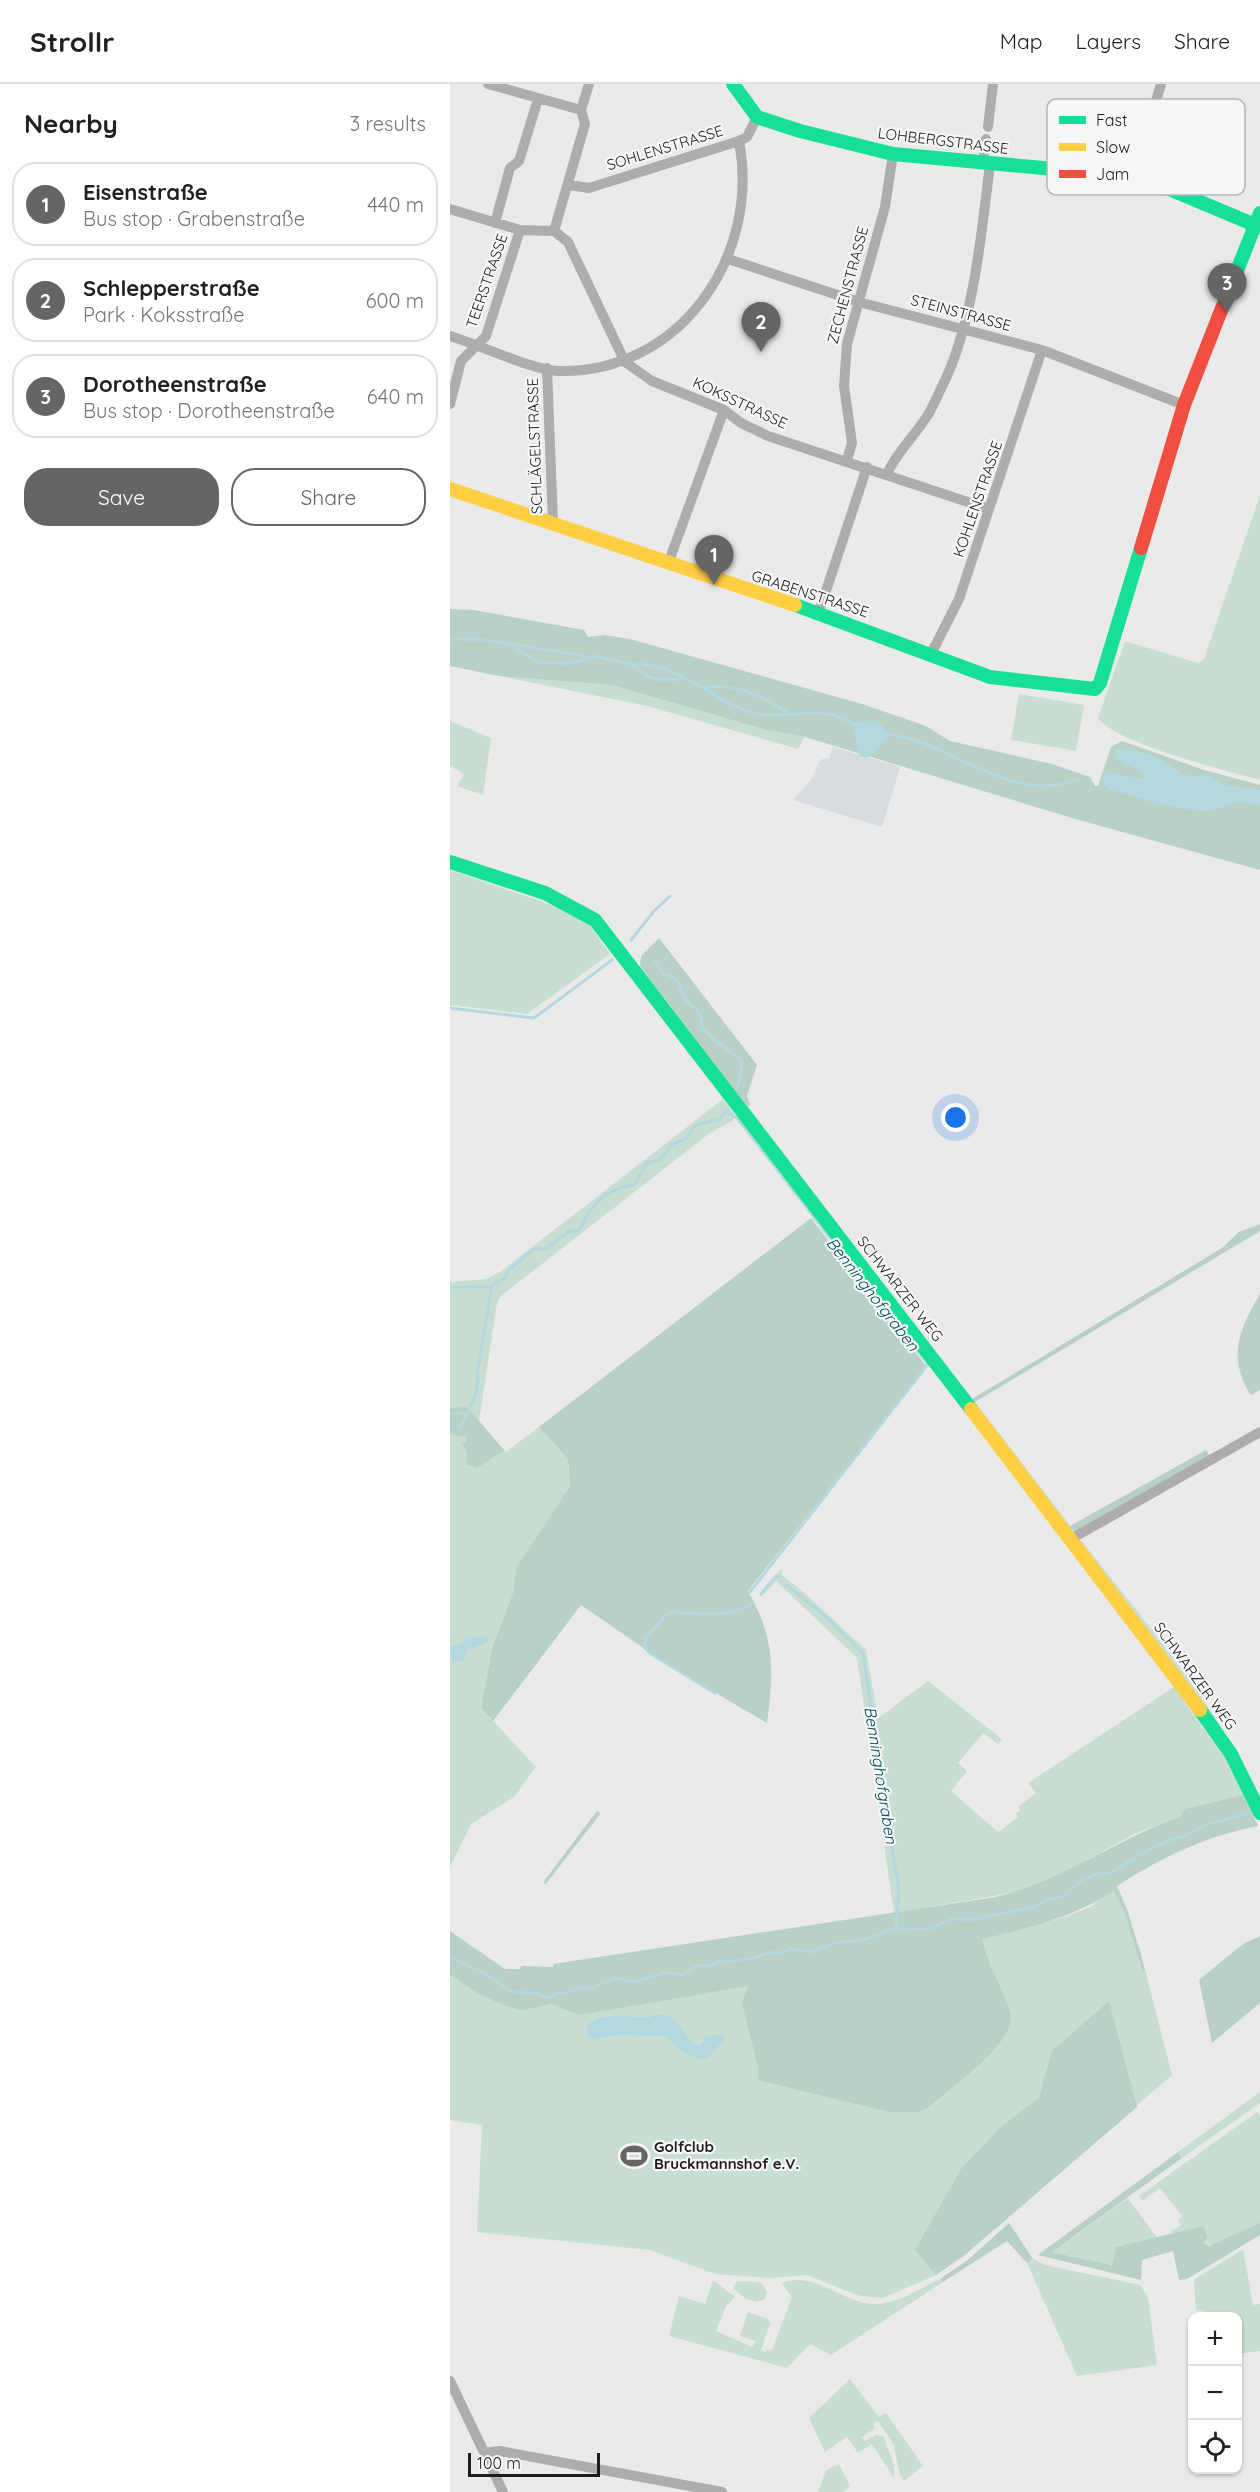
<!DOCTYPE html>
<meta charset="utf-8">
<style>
body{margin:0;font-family:Quicksand,sans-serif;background:#f2f2f2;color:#202124}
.controls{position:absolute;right:18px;bottom:18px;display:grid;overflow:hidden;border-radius:12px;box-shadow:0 2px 4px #0004}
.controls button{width:54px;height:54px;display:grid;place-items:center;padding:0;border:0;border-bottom:2px solid #e0e0e0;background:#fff;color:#202124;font:30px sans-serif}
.scale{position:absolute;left:18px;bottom:15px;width:132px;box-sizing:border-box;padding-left:6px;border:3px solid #1d1d1e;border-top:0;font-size:16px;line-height:21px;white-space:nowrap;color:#1d1d1e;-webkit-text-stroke:4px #f6f7f8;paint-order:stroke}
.you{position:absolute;left:506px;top:1034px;width:21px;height:21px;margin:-15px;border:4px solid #fff;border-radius:50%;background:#1a73e8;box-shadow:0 0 0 9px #1a73e833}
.badge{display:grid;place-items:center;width:39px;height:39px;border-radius:50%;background:#656565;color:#fff;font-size:20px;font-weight:700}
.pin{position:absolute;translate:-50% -50px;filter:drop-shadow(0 2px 3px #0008)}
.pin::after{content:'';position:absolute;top:32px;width:21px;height:18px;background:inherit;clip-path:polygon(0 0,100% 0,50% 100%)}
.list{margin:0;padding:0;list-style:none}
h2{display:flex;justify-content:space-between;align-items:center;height:78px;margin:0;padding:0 24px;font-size:26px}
h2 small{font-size:20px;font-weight:400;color:#757577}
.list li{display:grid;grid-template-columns:39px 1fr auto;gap:18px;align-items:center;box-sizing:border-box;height:84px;margin:0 12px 12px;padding:0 12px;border:2px solid #e0e0e0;border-radius:24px}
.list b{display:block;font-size:22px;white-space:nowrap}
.list p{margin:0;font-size:20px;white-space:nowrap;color:#757577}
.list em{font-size:20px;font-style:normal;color:#757577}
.actions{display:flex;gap:12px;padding:18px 24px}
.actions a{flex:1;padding:14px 0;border:2px solid #656565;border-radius:24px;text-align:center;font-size:21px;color:#656565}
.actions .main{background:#656565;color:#fff}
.icon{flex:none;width:33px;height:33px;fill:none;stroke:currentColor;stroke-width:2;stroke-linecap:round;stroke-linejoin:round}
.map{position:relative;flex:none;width:810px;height:2408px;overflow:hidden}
header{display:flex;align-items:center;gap:36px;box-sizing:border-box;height:84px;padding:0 30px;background:#fff;border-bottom:2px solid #e0e0e0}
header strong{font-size:28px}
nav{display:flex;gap:33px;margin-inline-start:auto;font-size:21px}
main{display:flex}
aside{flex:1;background:#fff}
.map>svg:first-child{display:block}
.built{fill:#d8dbdf}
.green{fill:#c8ded3}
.forest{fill:#b8d0c5}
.water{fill:#b4d8e0}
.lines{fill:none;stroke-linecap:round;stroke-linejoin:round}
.stream{stroke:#b4d8e0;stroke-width:3}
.street{stroke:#aeadad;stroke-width:10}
.fast{stroke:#16e098;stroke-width:14}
.slow{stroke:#ffcf43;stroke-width:14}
.jam{stroke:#f24e42;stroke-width:14}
.labels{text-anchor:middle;stroke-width:4.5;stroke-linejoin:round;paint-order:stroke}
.street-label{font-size:15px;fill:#1d1d1e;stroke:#f6f7f8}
.poi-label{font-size:15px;font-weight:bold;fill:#1d1d1e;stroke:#f6f7f8;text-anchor:start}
.water-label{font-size:16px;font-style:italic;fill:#004d59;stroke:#f6f7f8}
.key{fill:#f6f7f8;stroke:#b5b6b7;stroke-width:1.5}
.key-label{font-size:16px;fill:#1d1d1e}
</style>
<header>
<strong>Strollr</strong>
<nav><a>Map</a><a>Layers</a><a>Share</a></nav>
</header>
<main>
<aside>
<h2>Nearby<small>3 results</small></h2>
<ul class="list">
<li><span class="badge">1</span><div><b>Eisenstraße</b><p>Bus stop · Grabenstraße</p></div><em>440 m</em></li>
<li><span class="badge">2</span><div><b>Schlepperstraße</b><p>Park · Koksstraße</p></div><em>600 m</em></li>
<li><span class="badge">3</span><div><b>Dorotheenstraße</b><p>Bus stop · Dorotheenstraße</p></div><em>640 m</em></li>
</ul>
<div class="actions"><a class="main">Save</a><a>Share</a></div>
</aside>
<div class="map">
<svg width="810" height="2408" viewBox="0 0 810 2408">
<rect width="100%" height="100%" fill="#eaeaea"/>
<path class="built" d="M383,663L450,683L432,743L343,716L361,696L369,678L372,675H379Z"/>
<path class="green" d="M810,411V696C777,687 665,659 648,634L675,557L748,579L754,575Z
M49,592L162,601L316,646L355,653L348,665L197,622Z
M569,610L634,621L626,667L561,656Z
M0,637L41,654L33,711L7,702L14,690L0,682Z
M0,786L104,822L139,840L160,870L77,930L0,921Z
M190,882L625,1448L621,1449L192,892Z
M273,1015L284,1030V1036L260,1049L51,1212L47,1219L29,1337L17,1323L19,1330L56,1368L89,1343L118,1375L120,1402L66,1484L63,1509L42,1564L31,1624L86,1683L64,1713L21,1740L0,1783V1198L36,1195L50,1188Z
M631,1456C695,1538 764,1618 810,1712V1720L630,1458Z
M331,1485L333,1488L331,1490L351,1506L416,1566L428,1634L478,1597L552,1655L548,1660L533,1649L508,1679L517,1687L501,1707L548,1748L568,1733L566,1729L570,1726L568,1723L586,1709L578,1699L724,1603L774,1673L793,1711L734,1725L730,1733L684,1750L605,1794L572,1807L444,1829L407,1574L326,1497L312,1512L310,1510Z
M667,1802L690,1866L722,1991L516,2170L486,2191L433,2214L410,2212L357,2191L320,2194L265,2190L200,2166L27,2148L32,2041L0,2036V1862L100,1908L400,1883L567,1847L618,1832L640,1823Z
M810,2008V2019L732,2074L728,2068Z
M807,2028L810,2032V2139L763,2162L753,2158V2142L724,2151L721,2147L731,2141L728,2136L732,2132L710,2104L692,2117L689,2112Z
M678,2114L708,2155L666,2163L662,2181L602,2168Z
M793,2165L803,2221L810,2220V2267L788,2270V2232H756L755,2227L746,2226L744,2196L748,2193Z
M583,2175L595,2181L690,2201L698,2213L707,2281L627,2292L577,2179Z
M490,2195L493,2198L381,2271L360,2260L337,2284L219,2252L229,2212L255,2220L263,2196L285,2213L276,2222L266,2247L303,2263L305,2257L290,2252L298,2228L318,2235L320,2239L311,2266L316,2268L317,2265L322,2266L342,2213L332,2199C365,2186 393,2220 425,2220C448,2220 470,2204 490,2195Z
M287,2197L310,2198L317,2208L315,2215L307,2218L296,2215L283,2204Z
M400,2295L429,2333L436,2329L473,2382L454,2397C446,2388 448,2370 442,2358C438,2351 432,2344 428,2337L424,2339V2345L412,2353L415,2357L426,2351L433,2352L444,2380V2394L422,2360L408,2369L397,2353L375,2368L359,2334Z
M389,2380L400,2402L393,2408H368L376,2386Z"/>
<path class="forest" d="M0,525L24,526L134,546L138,553L154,551L180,555L412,620L476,642L500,657L602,680L640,693L645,702H648L661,663L672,657L751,685L810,701V786L629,736L355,653L316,646L162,601L49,592L0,582Z
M209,854L307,981L297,1012L300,1021L298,1023L190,882L191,872Z
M361,1134L476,1282L298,1507C325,1555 324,1585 317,1639L218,1581L131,1521L43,1637L31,1624L42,1564L63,1509L66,1484L120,1402L118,1375L89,1343Z
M810,1140V1147L525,1318L522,1315L772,1164L789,1148Z
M810,1210V1306L801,1311C777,1274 789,1245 810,1210Z
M17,1323L54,1366L27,1384L16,1380L17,1369L12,1360L16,1358L17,1352H7L0,1349V1324Z
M756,1366L760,1372L625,1448L620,1442Z
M793,1711L808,1742C756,1752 712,1773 667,1802L678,1828L695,1886L693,1888L675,1829L664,1807C621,1834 581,1844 532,1855C537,1881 553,1903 560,1928C569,1958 499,2004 479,2023L469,2028H439L308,1996V1983L292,1919L298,1902L129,1931L101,1920L73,1926L58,1923L27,1909L0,1890V1847L55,1885H70L71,1882L103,1883V1880L546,1813C613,1797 666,1755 730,1733L734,1725Z
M147,1727L151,1729L95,1801L94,1797Z
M810,1852V1919L762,1959L749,1896L793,1860Z
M659,1917L687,2023L516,2170L486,2191L465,2166L511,2085L551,2043L589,2014L602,1967Z
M728,2068L732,2074L602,2168L662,2181L666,2163L753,2142L758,2154L753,2158L759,2162L810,2139V2151L737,2195L729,2196L723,2167L692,2176L691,2196L588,2171Z
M559,2139L583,2175L577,2179L557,2157L493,2198L490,2195L519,2175Z"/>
<path class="water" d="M415,636L430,640L440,651L418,674L410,672C405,662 408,651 402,639Z
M666,665L688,667L708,674L734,691L759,692L776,701L810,706V721C778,712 775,728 751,727C720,725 689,714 659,705L651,698L655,690L659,688L692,695L695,691L691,687L667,676L664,670Z
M37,1552L38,1558L18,1566L12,1578H2L1,1563L19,1555Z
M207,1930C232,1931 233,1951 245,1962L251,1961L256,1950L260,1953L273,1949L275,1955L258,1974L251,1976L231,1967L215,1952L167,1951L142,1956L137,1949V1941C155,1927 179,1933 198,1934Z"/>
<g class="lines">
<path class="stream" d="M0,555L38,556L59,560L88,578L119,580L143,572L181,580L199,593L211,596L237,595
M61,560L135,572
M181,580C235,578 260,620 308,630C346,637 363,617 404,640
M255,603C288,600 311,611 338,629
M436,650C500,656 561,723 628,695
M181,856L204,827L220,812
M204,875L213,890C236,897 226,904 237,917C240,922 247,924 250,931C252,936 250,940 253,944C262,957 278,965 290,975L292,984L287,1005
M0,924L84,934L162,876
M0,1203H41
M0,1330L18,1329
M10,1344C18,1328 31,1308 27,1290L42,1201L55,1194L59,1186L84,1165L97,1164L118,1148L129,1146C145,1116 152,1108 185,1100L197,1079L211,1075L221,1061L236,1055L246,1041L270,1035L277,1027L288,1035L478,1280L300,1508
M337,1501L380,1536L413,1570L449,1808L446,1844
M311,1510L326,1492H328
M265,1609L201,1570L195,1564L194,1556L219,1528C247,1529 278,1535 303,1519
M3,1874L36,1890L61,1908L86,1909L96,1914L107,1909H117L131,1903L143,1904L164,1894L185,1898L216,1888L231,1891L247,1882H259L268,1878L300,1875L322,1868L333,1869L339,1865L361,1868L385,1859L413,1856L446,1844L452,1846L480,1845L500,1835L521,1836L584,1823L597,1816L615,1812L629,1798L647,1790L662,1789C673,1779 717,1755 731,1753L758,1740L800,1729"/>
<path class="street" d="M38,0L131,26
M131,26L139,0
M538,43L543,0
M533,79L536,55
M682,96L711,0
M119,101L139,104L289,57L297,53L307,33
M0,125L70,146L104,147
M45,139L60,84L69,77L88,15
M104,147L118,158L175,278L202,297L274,326L291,339L318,352L539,425
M104,147L135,40L131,26
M278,175L409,218L592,266L734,321
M0,252C28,260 82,286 108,287C230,290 311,172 289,57
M97,284L103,439
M0,320L11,277L36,252L70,146
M397,376L402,359L394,302L397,260L435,123L443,70
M437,390C447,367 466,351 479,329C485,318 491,304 497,292C524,231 532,146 540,80
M218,480L274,326
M369,528L417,383
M481,570L509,515L592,266
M621,1455L810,1348
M0,2297L53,2408
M34,2369L50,2367L272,2408"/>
<path class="fast" d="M283,0L307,33L350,47L443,70L604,85L682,96L717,104L805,141
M772,224L810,129
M345,521L540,593L645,605L650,599L691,464
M0,778L95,809L145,836L521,1325
M750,1626L781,1670L810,1729"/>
<path class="slow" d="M0,405L345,521
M521,1325L750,1626"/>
<path class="jam" d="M691,464L734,321L772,224"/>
</g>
<defs>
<symbol id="stadium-bare" viewBox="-9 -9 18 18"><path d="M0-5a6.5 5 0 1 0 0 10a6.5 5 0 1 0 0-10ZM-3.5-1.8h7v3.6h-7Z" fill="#656565" stroke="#f6f7f8" stroke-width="2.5" paint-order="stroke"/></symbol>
</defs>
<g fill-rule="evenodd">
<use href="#stadium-bare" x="165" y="2053" width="38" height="38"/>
</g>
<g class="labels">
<g class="street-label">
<text transform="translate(493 57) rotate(7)" y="5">LOHBERGSTRASSE</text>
<text transform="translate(215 64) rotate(-17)" y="5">SOHLENSTRASSE</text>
<text transform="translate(37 197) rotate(-71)" y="5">TEERSTRASSE</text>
<text transform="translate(398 201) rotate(-75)" y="5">ZECHENSTRASSE</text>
<text transform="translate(511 229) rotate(15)" y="5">STEINSTRASSE</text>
<text transform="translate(290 319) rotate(25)" y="5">KOKSSTRASSE</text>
<text transform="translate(85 362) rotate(-92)" y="5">SCHLÄGELSTRASSE</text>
<text transform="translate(528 415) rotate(-71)" y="5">KOHLENSTRASSE</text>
<text transform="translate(360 510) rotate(18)" y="5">GRABENSTRASSE</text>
<text transform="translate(450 1205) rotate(52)" y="5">SCHWARZER WEG</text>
<text transform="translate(745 1592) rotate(54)" y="5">SCHWARZER WEG</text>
</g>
<g class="poi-label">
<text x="204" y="2068">Golfclub<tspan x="204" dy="17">Bruckmannshof e.V.</tspan></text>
</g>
<g class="water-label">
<text transform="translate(423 1210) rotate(52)" y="6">Benninghofgraben</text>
<text transform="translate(431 1691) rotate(81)" y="6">Benninghofgraben</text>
</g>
</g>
<rect x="597" y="15" width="198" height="96" rx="9" class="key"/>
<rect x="609" y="32" width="27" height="8" fill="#16e098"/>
<rect x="609" y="59" width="27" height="8" fill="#ffcf43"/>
<rect x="609" y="86" width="27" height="8" fill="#f24e42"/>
<g class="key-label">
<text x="646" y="42">Fast</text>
<text x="646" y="69">Slow</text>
<text x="646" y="96">Jam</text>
</g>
</svg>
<div class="controls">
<button>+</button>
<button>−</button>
<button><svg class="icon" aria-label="locate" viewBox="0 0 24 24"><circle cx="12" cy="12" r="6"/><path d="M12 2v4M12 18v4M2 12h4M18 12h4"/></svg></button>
</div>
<div class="scale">100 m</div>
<div class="you"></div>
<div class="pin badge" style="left:264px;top:501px">1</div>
<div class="pin badge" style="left:311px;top:268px">2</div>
<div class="pin badge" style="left:777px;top:229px">3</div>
</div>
</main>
